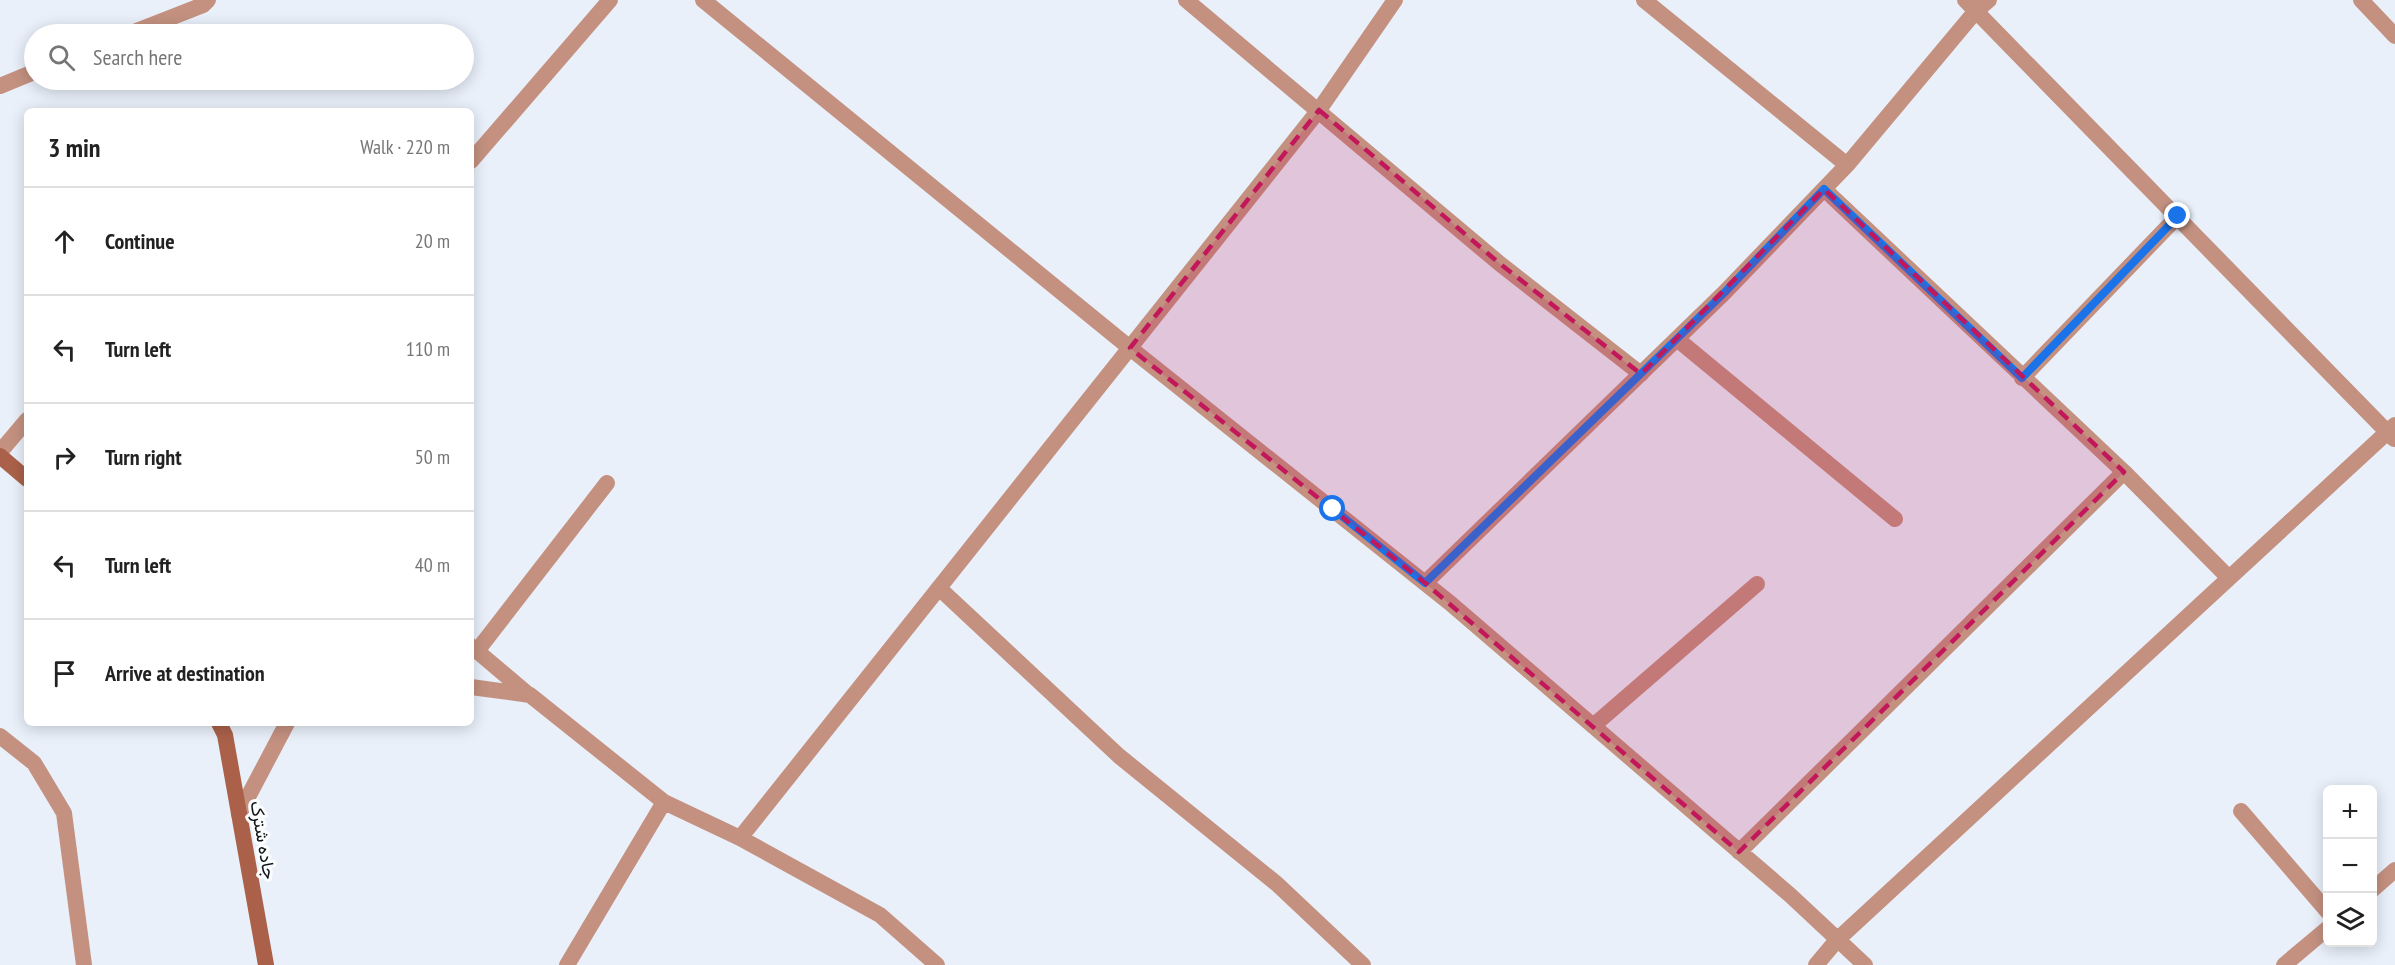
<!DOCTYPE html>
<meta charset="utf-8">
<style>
body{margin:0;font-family:"PT Sans Narrow",Vazirmatn,sans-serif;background:#f2f2f2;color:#222}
.controls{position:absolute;right:18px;bottom:18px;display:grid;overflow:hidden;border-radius:9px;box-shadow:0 3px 15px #0003}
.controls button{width:54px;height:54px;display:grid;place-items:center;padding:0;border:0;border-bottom:2px solid #e0e0e0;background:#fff;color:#222;font:30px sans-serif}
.stop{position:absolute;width:18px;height:18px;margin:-14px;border:4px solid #1a73e8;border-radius:50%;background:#fff}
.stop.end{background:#1a73e8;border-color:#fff;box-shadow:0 2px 6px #0008}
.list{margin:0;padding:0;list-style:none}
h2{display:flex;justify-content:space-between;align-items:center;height:78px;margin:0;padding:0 24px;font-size:26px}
h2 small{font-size:20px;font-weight:400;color:#767676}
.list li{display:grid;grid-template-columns:39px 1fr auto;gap:18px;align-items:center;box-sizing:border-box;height:108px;padding:0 24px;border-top:2px solid #e0e0e0}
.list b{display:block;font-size:22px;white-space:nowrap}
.list em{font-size:20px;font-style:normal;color:#767676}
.icon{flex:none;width:33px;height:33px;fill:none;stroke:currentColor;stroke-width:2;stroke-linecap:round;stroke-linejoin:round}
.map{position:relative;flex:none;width:2395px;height:965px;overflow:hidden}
.search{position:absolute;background:#fff;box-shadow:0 3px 15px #0003;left:24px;top:24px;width:450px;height:66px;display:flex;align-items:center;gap:15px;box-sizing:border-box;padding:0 21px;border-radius:33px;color:#767676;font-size:22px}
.panel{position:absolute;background:#fff;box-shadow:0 3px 15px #0003;left:24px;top:108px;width:450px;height:618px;border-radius:9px}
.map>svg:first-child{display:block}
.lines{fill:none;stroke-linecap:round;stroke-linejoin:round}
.minor{stroke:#c49180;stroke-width:16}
.secondary{stroke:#ab6149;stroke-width:16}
.route{stroke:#1a73e8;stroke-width:8}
.marked{fill:#c2185b;fill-opacity:0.2;stroke:#c2185b;stroke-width:4.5;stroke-dasharray:12 8;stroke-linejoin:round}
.labels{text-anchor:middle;stroke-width:6;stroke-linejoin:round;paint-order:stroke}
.street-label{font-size:18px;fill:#111417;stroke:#fbfdff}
</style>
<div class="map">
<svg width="2395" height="965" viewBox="0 0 2395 965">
<rect width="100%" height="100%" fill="#e9f0fa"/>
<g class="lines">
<path class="minor" d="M703,0L1130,348L1450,603L1790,895L1865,965
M1186,0L1499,263L1641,374
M1644,0L1847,165
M1965,0L2394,439
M2361,0L2395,36
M129,34L203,5L208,0
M0,86L34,72
M471,161L610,0
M1677,339L1895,519
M2022,378L2178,216
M0,452L27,420
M2124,472L2229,578
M1425,583L1724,293L1847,165L1975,12L1989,0
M939,588L1119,756L1277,884L1363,965
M471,646L529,695
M477,651L607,483
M471,687L530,695L664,802L740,838L880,915L937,965
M1593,726L1757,584
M0,736L34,763L64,813L84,965
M2241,811L2328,912
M239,814L287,723
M740,838L1319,110L1395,0
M1739,852L2124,472L1824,189
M2372,890L2395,870
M567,965L664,802
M1816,965L1837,940L2395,425
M2284,965L2328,928"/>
<path class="secondary" d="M0,456L27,479
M219,723L225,735L266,965"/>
</g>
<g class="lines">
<path class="route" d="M1333,509L1425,583L1724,293L1824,189L2022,378L2178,216"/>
</g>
<path class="marked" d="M1319,110L1499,263L1641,374L1824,189L2124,472L1739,852L1425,583L1130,348Z"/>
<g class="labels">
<g class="street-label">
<text transform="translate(263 840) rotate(80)" y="6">جاده شترک</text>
</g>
</g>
</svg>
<div class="controls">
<button>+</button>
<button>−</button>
<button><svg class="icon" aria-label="layers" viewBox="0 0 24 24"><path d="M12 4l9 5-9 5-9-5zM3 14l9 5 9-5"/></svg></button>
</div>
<div class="stop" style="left:1333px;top:509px"></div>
<div class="stop end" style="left:2178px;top:216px"></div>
<div class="search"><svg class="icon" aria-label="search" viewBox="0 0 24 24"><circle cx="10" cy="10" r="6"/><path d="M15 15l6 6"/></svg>Search here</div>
<section class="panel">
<h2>3 min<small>Walk · 220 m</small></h2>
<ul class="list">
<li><svg class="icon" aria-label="ahead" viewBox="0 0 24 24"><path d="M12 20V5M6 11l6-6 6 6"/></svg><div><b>Continue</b></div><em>20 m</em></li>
<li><svg class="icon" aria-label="left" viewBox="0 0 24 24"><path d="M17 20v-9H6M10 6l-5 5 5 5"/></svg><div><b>Turn left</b></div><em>110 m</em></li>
<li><svg class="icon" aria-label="right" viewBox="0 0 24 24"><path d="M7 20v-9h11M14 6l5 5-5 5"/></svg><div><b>Turn right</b></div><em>50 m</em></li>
<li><svg class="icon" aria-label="left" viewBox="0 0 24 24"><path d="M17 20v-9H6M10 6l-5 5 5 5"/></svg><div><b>Turn left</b></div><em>40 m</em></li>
<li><svg class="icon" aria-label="arrive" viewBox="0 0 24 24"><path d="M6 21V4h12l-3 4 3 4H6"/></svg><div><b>Arrive at destination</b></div></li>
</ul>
</section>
</div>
